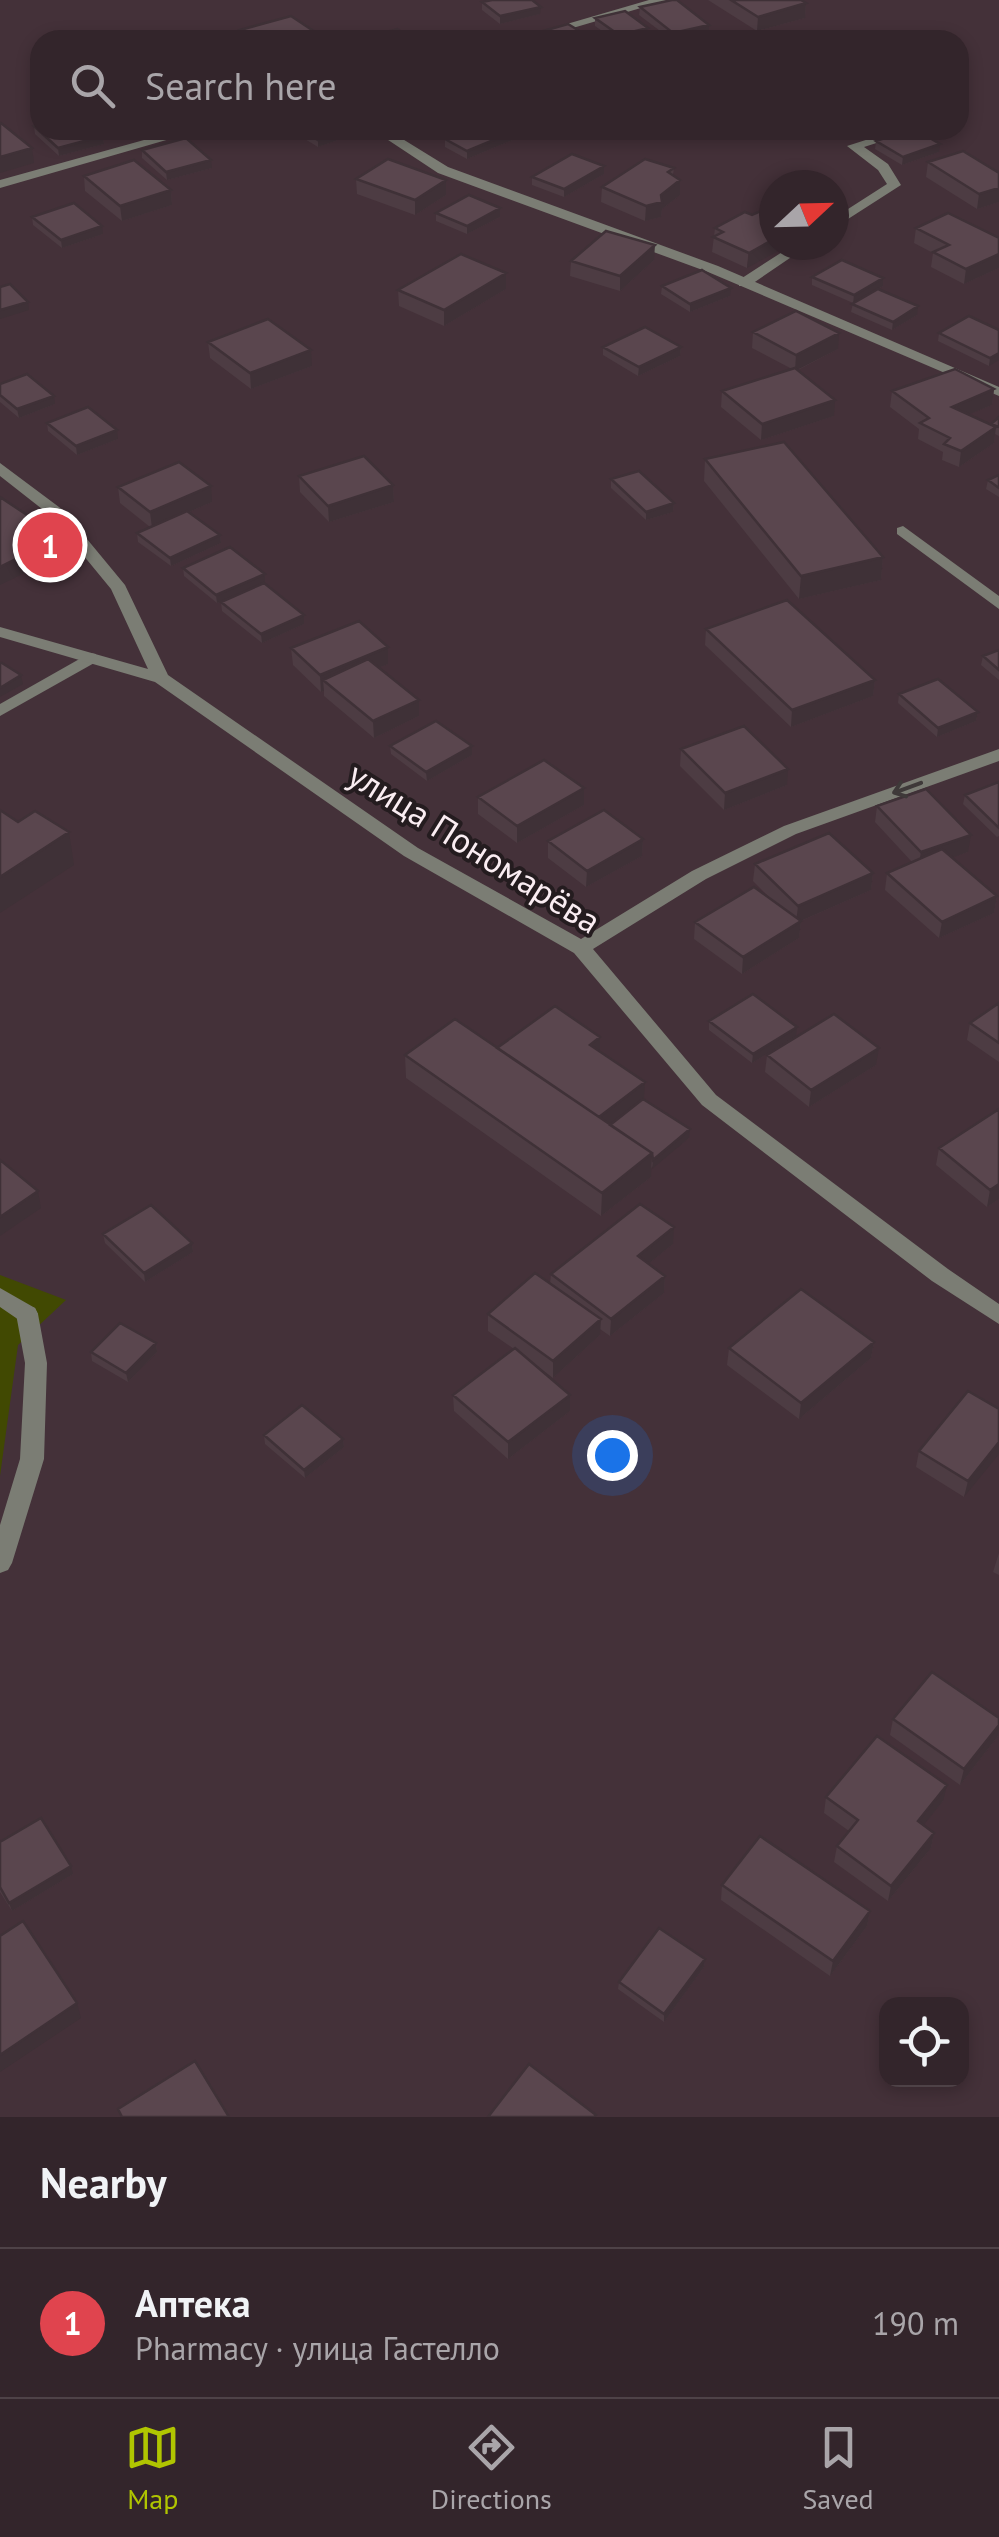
<!DOCTYPE html>
<meta charset="utf-8">
<style>
body{margin:0;font-family:"PT Sans",sans-serif;background:#3e3137;color:#f1f3f6}
.controls{position:absolute;right:30px;bottom:30px;display:grid;overflow:hidden;border-radius:20px;box-shadow:0 5px 15px #0003}
.controls button{width:90px;height:90px;display:grid;place-items:center;padding:0;border:0;border-bottom:2px solid #4e4247;background:#33252b;color:#f1f3f6;font:50px sans-serif}
.compass{position:absolute;left:759px;top:170px;width:90px;height:90px;border-radius:50%;background:#33252b;box-shadow:0 5px 15px #0003;rotate:68deg}
.you{position:absolute;left:612px;top:1455px;width:35px;height:35px;margin:-25px;border:8px solid #fff;border-radius:50%;background:#1a73e8;box-shadow:0 0 0 15px #1a73e833}
.badge{display:grid;place-items:center;width:65px;height:65px;border-radius:50%;background:#b0c501;color:#fff;font-size:32px;font-weight:700}
.pin{position:absolute;translate:-50% -50%;border:5px solid #fff;box-shadow:0 2px 10px #0006}
.list{margin:0;padding:0;list-style:none}
h2{display:flex;justify-content:space-between;align-items:center;height:130px;margin:0;padding:0 40px;font-size:42px}
h2 small{font-size:32px;font-weight:400;color:#a9a5a9}
.list li{display:grid;grid-template-columns:65px 1fr auto;gap:30px;align-items:center;box-sizing:border-box;height:150px;padding:0 40px;border-top:2px solid #4e4247}
.list b{display:block;font-size:38px;white-space:nowrap}
.list p{margin:0;font-size:32px;white-space:nowrap;color:#a9a5a9}
.list em{font-size:32px;font-style:normal;color:#a9a5a9}
.icon{flex:none;width:55px;height:55px;fill:none;stroke:currentColor;stroke-width:2;stroke-linecap:round;stroke-linejoin:round}
.map{position:relative;flex:none;width:999px;height:2117px;overflow:hidden}
.search{position:absolute;background:#33252b;box-shadow:0 5px 15px #0003;left:30px;right:30px;top:30px;height:110px;display:flex;align-items:center;gap:25px;box-sizing:border-box;padding:0 35px;border-radius:30px;color:#a9a5a9;font-size:38px}
.sheet{height:280px;background:#33252b}
nav{display:flex;justify-content:space-around;align-items:center;box-sizing:border-box;height:140px;border-top:2px solid #4e4247;background:#33252b;font-size:28px;color:#a9a5a9}
nav a{display:grid;justify-items:center;gap:5px}
nav .on{color:#b0c501}
.map>svg:first-child{display:block}
.green{fill:#414902}
.lines{fill:none;stroke-linecap:round;stroke-linejoin:round}
.service{fill:#7b7d74;fill-rule:evenodd}
.minor{fill:#7b7d74;fill-rule:evenodd}
.wall{fill:#4d3c43}
.shaded-wall{fill:#3f3137}
.building{fill:#5a464e;stroke:#3f3137;stroke-width:2.5}
.oneway{stroke:#3e3939}
.labels{text-anchor:middle;stroke-width:8;stroke-linejoin:round;paint-order:stroke}
.street-label{font-size:35px;fill:#faedf2;stroke:#241c1f}
</style>
<div class="map">
<svg width="999" height="2117" viewBox="0 0 999 2117">
<rect width="100%" height="100%" fill="#443139"/>
<path class="green" d="M0,1275L66,1300L18,1345L0,1476Z"/>
<g class="lines">
<path class="service" d="M897,130H917L864,147L888,164L901,185L834,228V218L887,184L878,170L847,146Z
M793,245H809L749,286H739V280Z
M903,526L999,596V609L897,534V528Z
M90,653L96,654V662L0,716V704Z
M0,1288L35,1308L38,1314L35,1320H19L0,1307Z"/>
<path class="minor" d="M649,0H668L532,40H512Z
M180,130H201L0,188V180Z
M373,130H388L448,167L718,266L999,387V396L708,272L438,173Z
M0,463L63,510L125,585L168,675L418,848L581,939L692,871L784,826L999,749V761L796,834L706,879L593,949L716,1095L948,1269L999,1304V1324L932,1281L702,1105L574,953L404,856L155,682L0,637V627L148,669L111,589L51,516L0,476Z
M27,1305L35,1308L38,1314L47,1363L44,1459L12,1563L8,1570L0,1573V1525L20,1459L25,1363L16,1314L19,1308Z"/>
</g>
<path class="wall" d="M708,0H801L806,3L805,18L757,31Z
M482,2L540,14L500,24L482,10Z
M640,7L709,25V32L672,40L639,15Z
M595,18L648,28V35L630,40H615L595,26Z
M240,30L321,40H241Z
M34,126L103,136L104,144L59,156L35,134Z
M290,130H358V133L318,147Z
M417,130H456L428,138Z
M515,131V139L467,159L445,147V139Z
M876,141L939,152L902,165L875,149Z
M142,150L212,168L167,180L142,158Z
M928,162L999,173V202L977,209L926,177Z
M604,166V174L564,197L532,185V177Z
M674,168L673,175L680,180V195L662,209L661,217L645,221L601,202L602,187Z
M84,176L171,190L172,205L122,221L85,191Z
M356,179L446,180V195L415,215L357,194Z
M436,213L500,217L467,234L436,221Z
M752,215L747,268L712,252L715,228Z
M32,217L103,234L62,248L33,225Z
M916,228L999,238V268L964,284L931,267L933,253L914,243Z
M654,260L620,291L570,276L571,261Z
M812,277L883,278V286L878,289L917,315L892,330L851,312L853,303L812,285Z
M662,286L730,296L690,312L661,294Z
M506,289L444,326L399,306L398,290Z
M999,330L989,366L938,341L939,333Z
M753,332L838,349L798,370L834,416L761,440L721,407L722,391L792,369L752,348Z
M208,342L312,366L251,389L210,358Z
M603,347H681L680,356L638,376L603,355Z
M0,384L55,404L19,418L0,402Z
M994,389L992,405L969,414L991,425L999,417V436L995,434L994,443L959,467L942,460L943,452L918,439L919,429L890,407L892,391Z
M47,423L118,439L77,455L48,431Z
M705,459L883,557L881,580L799,599L704,481Z
M999,475V497L986,489L988,480Z
M299,476L393,485L394,502L329,522L300,492Z
M611,479L674,503L673,512L646,520L611,488Z
M118,487L212,502L189,512L220,535L221,543L171,566L138,542L137,533L150,527L120,503Z
M183,568L265,582L217,603L184,576Z
M221,602L304,624L262,643L222,611Z
M706,629L875,680L873,696L791,727L705,645Z
M388,647V664L378,668L419,700V716L374,738L324,696V691L321,692L293,665L291,648Z
M999,650V680L981,665L983,656Z
M899,694L978,712L976,721L937,737L898,703Z
M390,746L472,755L427,781L391,754Z
M681,749L787,785L724,810L680,766Z
M999,782V836L997,837L963,804L965,795Z
M584,788V805L517,843L478,814V797Z
M877,806L968,852L952,857L997,896L994,913L939,938L885,890L887,873L912,862L875,822Z
M643,839L642,856L586,887L548,858V841Z
M755,864L873,873L871,890L801,921L799,938L742,974L694,939L695,922L774,902L753,881Z
M999,1003V1062L967,1040L970,1023Z
M709,1021L796,1036L752,1063L709,1030Z
M600,1037V1052L644,1099L689,1138L651,1168V1177L601,1216L406,1078L405,1055L497,1048Z
M767,1055L876,1065L809,1107L765,1072Z
M999,1109V1199L987,1207L936,1165L939,1148Z
M103,1234L192,1243L193,1252L145,1282L105,1243Z
M673,1244L648,1264L665,1276L664,1293L610,1336L600,1329V1335L553,1378L533,1363L570,1395V1411L508,1459L454,1411L453,1395L514,1349L488,1331V1314L550,1284L551,1274Z
M874,1342L871,1358L799,1419L727,1365L729,1348Z
M156,1343L157,1352L128,1382L92,1361L91,1352Z
M999,1409L964,1497L916,1467L919,1451Z
M264,1435L343,1439L344,1447L305,1478L265,1444Z
M999,1553V1575L993,1572Z
M893,1719L998,1736L960,1785L890,1735Z
M826,1797L943,1801L923,1825L934,1833L931,1848L888,1901L834,1862L837,1846L849,1831L824,1813Z
M0,1842L73,1874L12,1911L0,1892Z
M722,1885L870,1911L867,1926L830,1976L721,1900Z
M705,1959L704,1967L664,2022L618,1989L619,1982Z"/>
<path class="shaded-wall" d="M806,3L805,18L757,31L758,17Z
M541,7L540,14L500,24V16Z
M709,25V32L672,40L673,33Z
M648,28V35L630,40H619V35Z
M131,130H152L132,136Z
M344,130H358V133L318,147V140Z
M428,130H456L428,138Z
M515,131V139L467,159V151Z
M103,136L104,144L59,156L58,148Z
M940,144L939,152L902,165L903,157Z
M32,148L34,163L0,173V157Z
M211,160L212,168L167,180L166,172Z
M604,166V174L564,197V189Z
M446,180V195L415,215V200Z
M680,180V195L662,209L661,217L645,221L646,206Z
M999,188V202L977,209L979,194Z
M171,190L172,205L122,221L120,206Z
M500,208V217L467,234V226Z
M102,226L103,234L62,248L61,240Z
M774,239V245H789L747,268L749,253Z
M655,245L654,260L620,291V276Z
M999,254V268L964,284L966,269Z
M506,273V289L444,326V310Z
M883,278V286L853,304L854,295Z
M731,288L730,296L690,312V304Z
M28,302L29,310L0,319V310Z
M918,306L917,315L892,330L893,322Z
M839,333L838,349L795,371L796,355Z
M681,347L680,356L638,376L639,367Z
M311,350L312,366L251,389L250,373Z
M999,353V360L989,366L990,358Z
M994,389L992,405L950,422L952,407Z
M54,396L55,404L19,418L17,409Z
M835,400L834,416L761,440L762,424Z
M996,427L994,443L959,467L961,451Z
M117,430L118,439L77,455L76,446Z
M393,485L394,502L329,522L328,506Z
M211,486L212,502L152,528L150,512Z
M674,503L673,512L646,520V512Z
M220,535L221,543L171,566L170,558Z
M60,537L63,554L0,585V567Z
M883,557L881,580L799,599L801,576Z
M265,574V582L217,603L216,595Z
M304,615V624L262,643L261,634Z
M388,647V664L332,687L323,680L324,691L321,692L320,675Z
M21,675L23,684L0,697V688Z
M875,680L873,696L791,727L792,710Z
M419,700V716L374,738L373,721Z
M978,712L976,721L937,737L938,728Z
M472,746V755L427,781L426,772Z
M788,769L787,785L724,810L725,793Z
M584,788V805L517,843V826Z
M69,832L74,865L0,913V877Z
M971,835L968,852L918,869L921,852Z
M643,839L642,856L586,887L587,871Z
M873,873L871,890L796,923L798,906Z
M997,896L994,913L939,938L942,922Z
M801,921L799,938L742,974L743,957Z
M797,1027L796,1036L752,1063L753,1054Z
M600,1037V1054L590,1045Z
M879,1048L876,1065L809,1107L811,1090Z
M645,1082L644,1099L598,1134L599,1117Z
M690,1129L689,1138L652,1169L653,1160Z
M652,1153L651,1177L601,1216L602,1193Z
M999,1184V1199L987,1207L990,1190Z
M38,1191L41,1208L0,1236V1217Z
M674,1227L673,1244L637,1273L638,1256Z
M192,1243L193,1252L145,1282L144,1273Z
M665,1276L664,1293L610,1336L611,1319Z
M601,1319L600,1335L553,1378V1361Z
M874,1342L871,1358L799,1419L801,1403Z
M156,1343L157,1352L128,1382L126,1373Z
M570,1395V1411L508,1459V1442Z
M343,1439L344,1447L305,1478L304,1470Z
M999,1442V1454L964,1497L968,1481Z
M999,1725L998,1736L960,1785L964,1769Z
M947,1785L943,1801L914,1837L918,1821Z
M934,1833L931,1848L888,1901L891,1886Z
M71,1866L73,1874L12,1911L9,1903Z
M870,1911L867,1926L830,1976L833,1961Z
M705,1959L704,1967L664,2022V2014Z
M77,2003L81,2018L0,2072V2055Z"/>
<path class="building" d="M492,0H532L541,7L500,16L482,2Z
M672,0H677L709,25L673,33L640,7Z
M731,0H801L806,3L758,17Z
M625,11L648,28L619,35L595,18Z
M291,16L321,36L306,40H255L240,30Z
M568,24L594,40H547L536,33Z
M397,29L414,40H370L367,38Z
M0,123H1L32,148L0,157Z
M40,125V130H96L103,136L58,148L34,126Z
M302,130H344L318,140Z
M466,130H513L515,131L467,151L445,139Z
M909,130H916L940,144L903,157L876,141Z
M186,138L211,160L166,172L142,150Z
M963,151L999,173V188L979,194L928,162Z
M572,154L604,166L564,189L532,177Z
M388,159L446,180L415,200L356,179Z
M645,159L674,168L668,172L680,180L661,195L662,202L646,206L602,187Z
M134,160L171,190L120,206L84,176Z
M469,195L500,208L467,226L436,213Z
M74,203L102,226L61,240L32,217Z
M763,210L774,214V239L749,253L713,237L723,232L715,228L745,212L752,215Z
M948,213L999,238V254L966,269L933,252L949,245L916,228Z
M606,231L655,245L620,276L571,261Z
M461,254L506,273L444,310L398,290Z
M842,260L883,278L854,295L812,277Z
M702,270L731,288L690,304L662,286Z
M10,284L28,302L0,310V287Z
M878,289L918,306L893,322L852,304Z
M796,311L839,333L796,355L753,332Z
M969,316L999,330V353L990,358L939,333Z
M268,319L311,350L250,373L208,342Z
M645,327L681,347L639,367L603,347Z
M795,368L835,400L762,424L722,391Z
M955,369L994,389L952,407L996,427L961,451L944,444L950,438L920,423L929,418L892,391Z
M27,374L54,396L17,409L0,395V384Z
M88,407L117,430L76,446L47,423Z
M999,417V427L991,424Z
M784,442L883,557L801,576L705,459Z
M364,456L393,485L328,506L299,476Z
M179,462L211,486L150,512L118,487Z
M639,471L674,503L646,512L611,479Z
M999,475V488L988,480Z
M0,497L60,537L0,567Z
M187,511L220,535L170,558L137,533Z
M230,547L265,574L216,595L183,568Z
M264,583L304,615L261,634L221,602Z
M787,600L875,680L792,710L706,629Z
M359,621L388,647L320,675L291,648Z
M999,650V670L983,656Z
M368,659L419,700L373,721L323,680Z
M0,663H2L21,675L0,688Z
M938,679L978,712L938,728L899,694Z
M436,721L472,746L426,772L390,746Z
M744,726L788,769L725,793L681,749Z
M544,760L584,788L517,826L478,797Z
M999,782V828L965,795Z
M926,789L971,835L921,852L877,806Z
M0,810L18,822L35,811L69,832L0,877Z
M604,810L643,839L587,871L548,841Z
M829,833L873,873L798,906L755,864Z
M942,849L997,896L942,922L887,873Z
M754,887L801,921L743,957L695,922Z
M753,994L797,1027L753,1054L709,1021Z
M999,1003V1043L970,1023Z
M555,1006L600,1037L590,1045L645,1082L599,1117L497,1048Z
M834,1014L879,1048L811,1090L767,1055Z
M455,1019L652,1153L602,1193L405,1055Z
M643,1099L690,1129L653,1160L652,1153L610,1125Z
M999,1109V1184L990,1190L939,1148Z
M0,1160L38,1191L0,1217Z
M640,1204L674,1227L638,1256L665,1276L611,1319L551,1274Z
M151,1205L192,1243L144,1273L103,1234Z
M535,1273L601,1319L553,1361L488,1314Z
M801,1289L874,1342L801,1403L729,1348Z
M120,1323L156,1343L126,1373L91,1352Z
M515,1348L570,1395L508,1442L453,1395Z
M968,1391L999,1409V1442L968,1481L919,1451Z
M302,1405L343,1439L304,1470L264,1435Z
M932,1672L999,1718V1725L964,1769L893,1719Z
M877,1736L947,1785L918,1821L934,1833L891,1886L837,1846L858,1820L826,1797Z
M41,1818L71,1866L9,1903L0,1887V1842Z
M760,1836L870,1911L833,1961L722,1885Z
M23,1921L77,2003L0,2055V1936Z
M659,1928L705,1959L664,2014L619,1982Z
M195,2061L229,2117H122L118,2109Z
M529,2064L596,2115L594,2117H488Z"/>
<defs><path id="oneway-shaft" d="M-6 0H5M1.5-3L5.5 0L1.5 3" fill="none" stroke-width="1.6" stroke-linecap="round" stroke-linejoin="round" transform="scale(2.5)"/></defs>
<use class="oneway" href="#oneway-shaft" transform="translate(907 788) rotate(160)"/>
<g class="labels">
<g class="street-label">
<text transform="translate(474 848) rotate(32)" y="12">улица Пономарёва</text>
</g>
</g>
</svg>
<div class="controls">
<button><svg class="icon" aria-label="locate" viewBox="0 0 24 24"><circle cx="12" cy="12" r="6"/><path d="M12 2v4M12 18v4M2 12h4M18 12h4"/></svg></button>
</div>
<svg class="compass" viewBox="-18 -18 36 36"><path d="M0-13l5 13h-10z" fill="#e53935"/><path d="M0 13l5-13h-10z" fill="#a9a5a9"/></svg>
<div class="you"></div>
<div class="pin badge" style="left:50px;top:545px;background:#e0444e">1</div>
<div class="search"><svg class="icon" aria-label="search" viewBox="0 0 24 24"><circle cx="10" cy="10" r="6"/><path d="M15 15l6 6"/></svg>Search here</div>
</div>
<section class="sheet">
<h2>Nearby<small></small></h2>
<ul class="list">
<li><span class="badge" style="background:#e0444e">1</span><div><b>Аптека</b><p>Pharmacy · улица Гастелло</p></div><em>190 m</em></li>
</ul>
</section>
<nav>
<a class="on"><svg class="icon" aria-label="map" viewBox="0 0 24 24"><path d="M3 6l6-2 6 2 6-2v14l-6 2-6-2-6 2zM9 4v14M15 6v14"/></svg>Map</a>
<a><svg class="icon" aria-label="directions" viewBox="0 0 24 24"><path d="M12 3l9 9-9 9-9-9zM9 14v-3h6M13 9l2 2-2 2"/></svg>Directions</a>
<a><svg class="icon" aria-label="saved" viewBox="0 0 24 24"><path d="M7 4h10v16l-5-4-5 4z"/></svg>Saved</a>
</nav>
